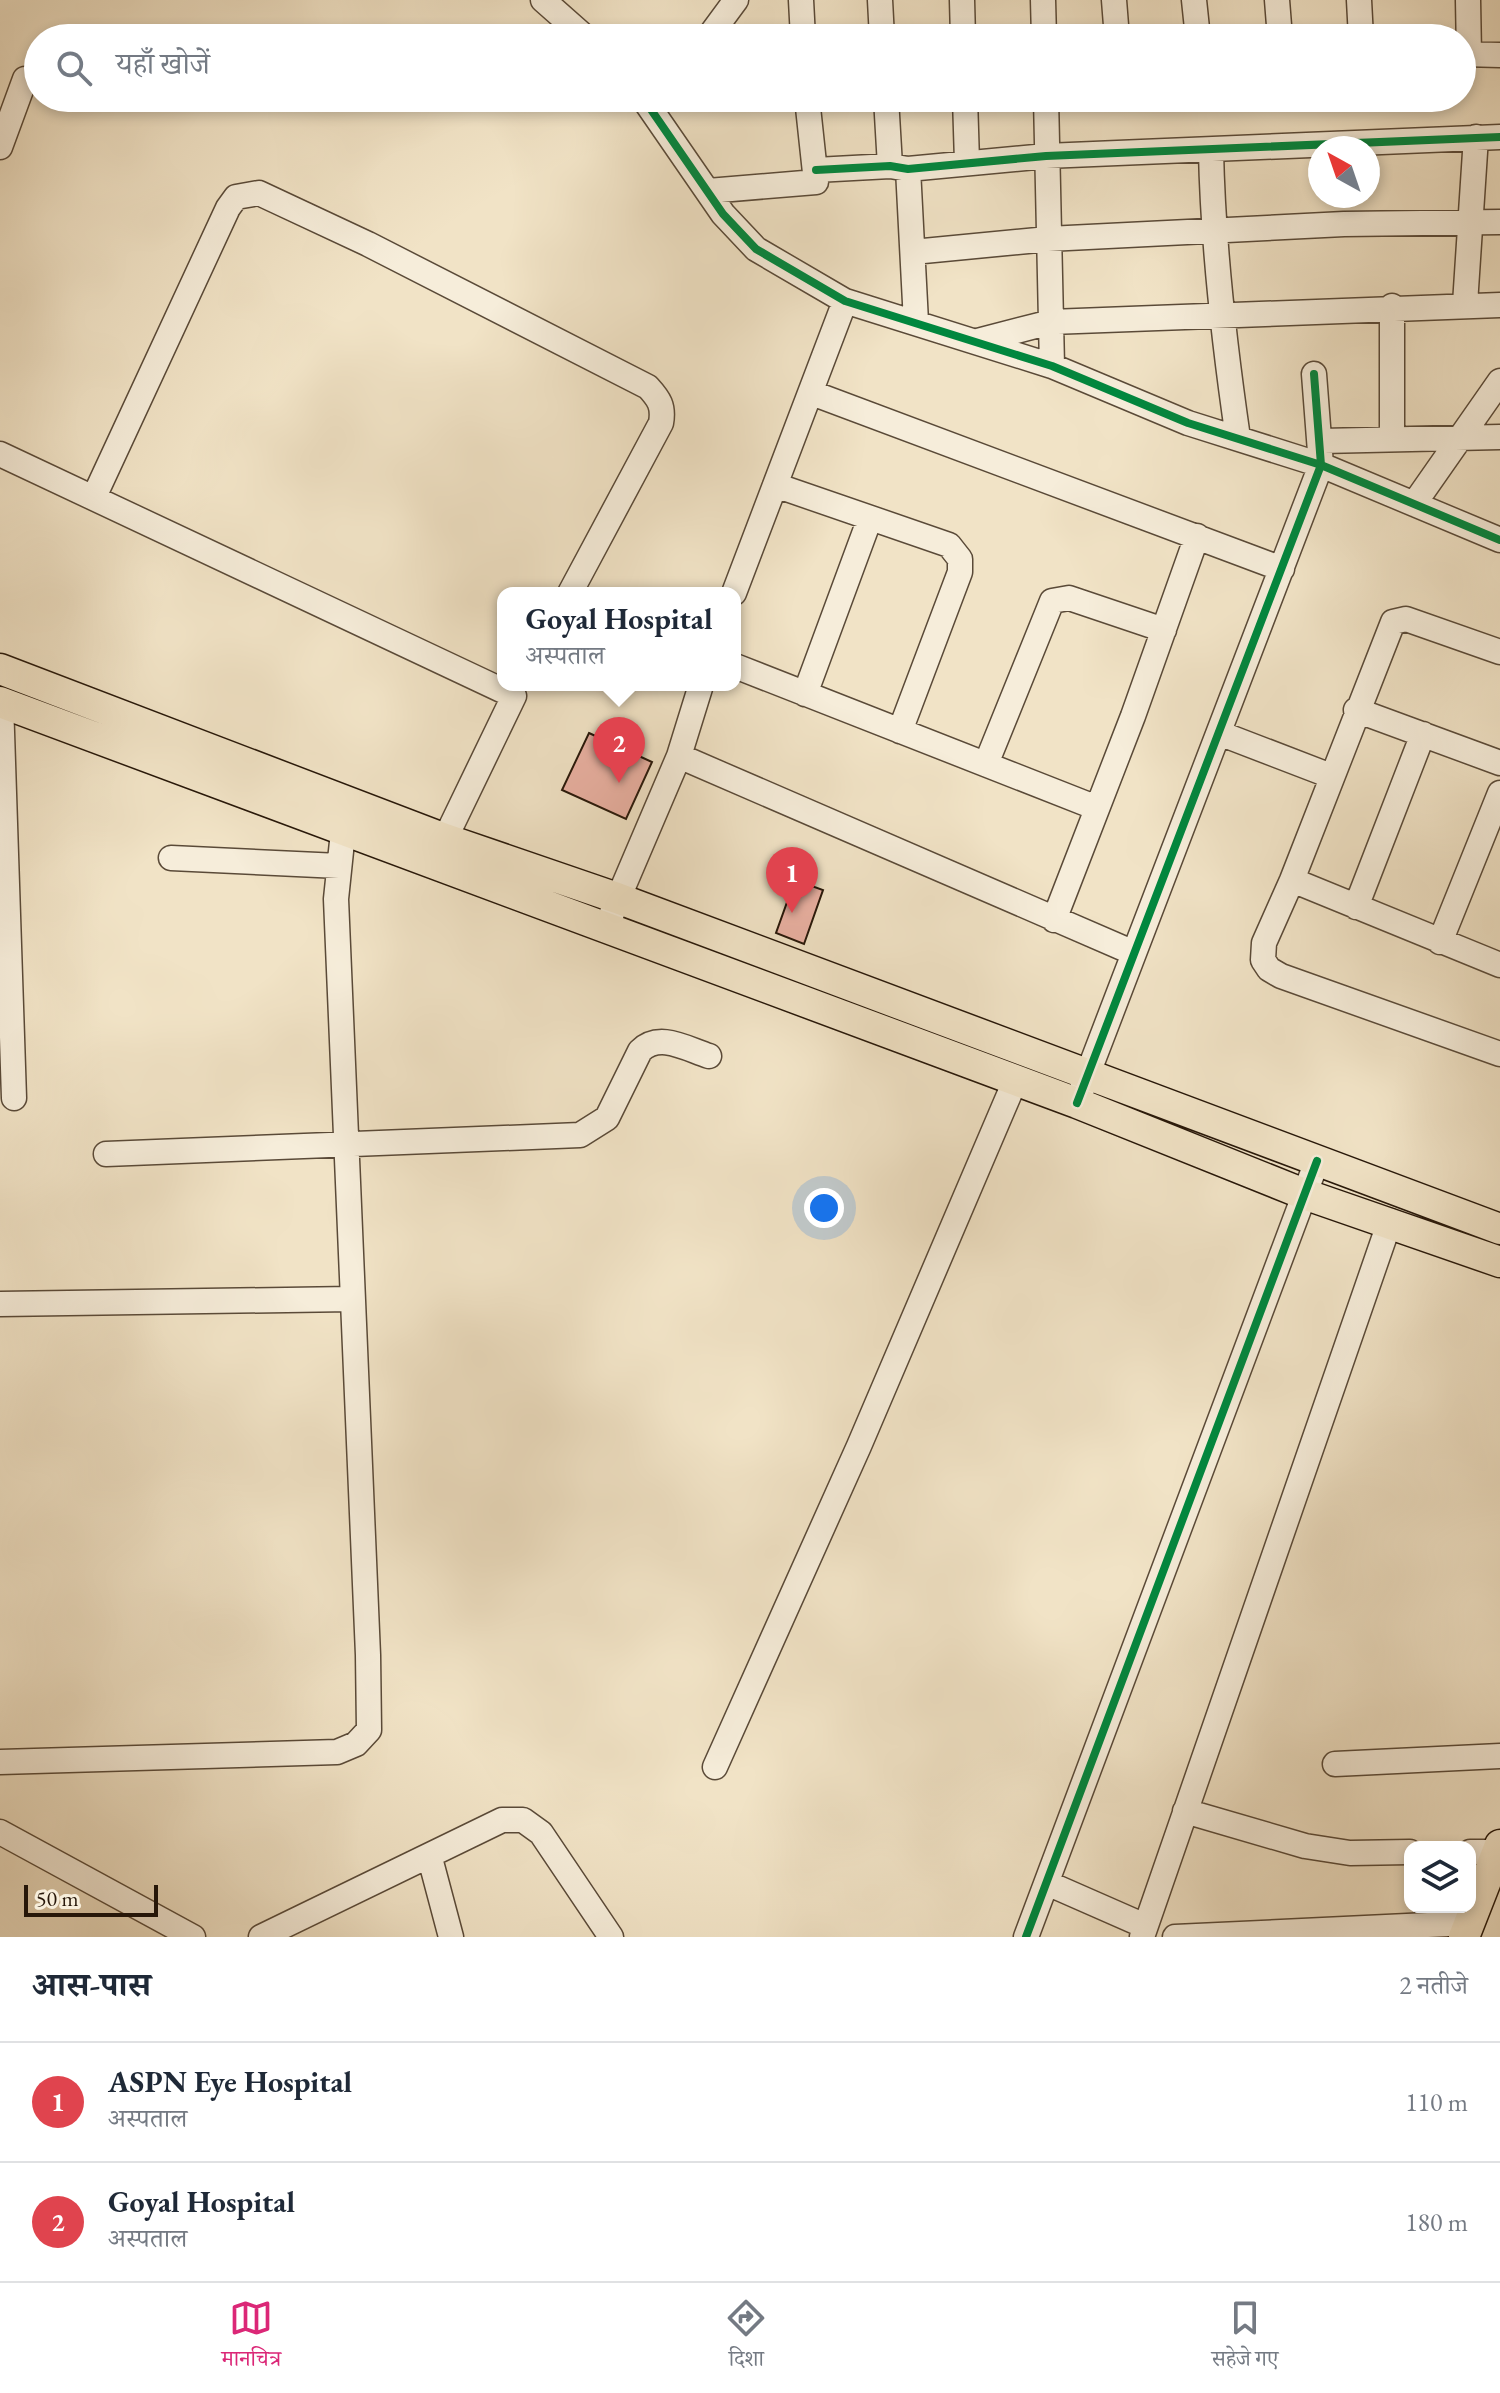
<!DOCTYPE html>
<html lang="hi">
<meta charset="utf-8">
<style>
body{margin:0;font-family:"EB Garamond","Noto Serif Devanagari",serif;background:#f2f2f3;color:#1f2937}
.controls{position:absolute;right:24px;bottom:24px;display:grid;overflow:hidden;border-radius:16px;box-shadow:0 4px 12px #0003}
.controls button{width:72px;height:72px;display:grid;place-items:center;padding:0;border:0;border-bottom:2px solid #e0e1e3;background:#fff;color:#1f2937;font:40px sans-serif}
.compass{position:absolute;left:1308px;top:136px;width:72px;height:72px;border-radius:50%;background:#fff;box-shadow:0 4px 12px #0003;rotate:320deg}
.scale{position:absolute;left:24px;bottom:20px;width:134px;box-sizing:border-box;padding-left:8px;border:4px solid #271709;border-top:0;font-size:22px;line-height:28px;white-space:nowrap;color:#271709;-webkit-text-stroke:6px #f6edda;paint-order:stroke}
.you{position:absolute;left:824px;top:1208px;width:28px;height:28px;margin:-20px;border:6px solid #fff;border-radius:50%;background:#1a73e8;box-shadow:0 0 0 12px #1a73e833}
.badge{display:grid;place-items:center;width:52px;height:52px;border-radius:50%;background:#db2777;color:#fff;font-size:26px;font-weight:700}
.pin{position:absolute;translate:-50% -66px;filter:drop-shadow(0 2px 4px #0008)}
.pin::after{content:'';position:absolute;top:42px;width:28px;height:24px;background:inherit;clip-path:polygon(0 0,100% 0,50% 100%)}
.popup{position:absolute;left:497px;top:587px;width:244px;height:104px;box-sizing:border-box;display:grid;place-content:center;border-radius:16px;background:#fff;filter:drop-shadow(0 2px 6px #0005);font-size:26px;white-space:nowrap;color:#747a83}
.popup b{font-size:30px;color:#1f2937}
.popup::after{content:'';position:absolute;left:50%;top:100%;margin-left:-16px;border:16px solid transparent;border-top-color:#fff}
.list{margin:0;padding:0;list-style:none}
h2{display:flex;justify-content:space-between;align-items:center;height:104px;margin:0;padding:0 32px;font-size:34px}
h2 small{font-size:26px;font-weight:400;color:#747a83}
.list li{display:grid;grid-template-columns:52px 1fr auto;gap:24px;align-items:center;box-sizing:border-box;height:120px;padding:0 32px;border-top:2px solid #e0e1e3}
.list b{display:block;font-size:30px;white-space:nowrap}
.list p{margin:0;font-size:26px;white-space:nowrap;color:#747a83}
.list em{font-size:26px;font-style:normal;color:#747a83}
.icon{flex:none;width:44px;height:44px;fill:none;stroke:currentColor;stroke-width:2;stroke-linecap:round;stroke-linejoin:round}
.map{position:relative;flex:none;width:1500px;height:1937px;overflow:hidden}
.search{position:absolute;background:#fff;box-shadow:0 4px 12px #0003;left:24px;right:24px;top:24px;height:88px;display:flex;align-items:center;gap:20px;box-sizing:border-box;padding:0 28px;border-radius:44px;color:#747a83;font-size:30px}
.sheet{height:344px;background:#fff}
nav{display:flex;justify-content:space-around;align-items:center;box-sizing:border-box;height:112px;border-top:2px solid #e0e1e3;background:#fff;font-size:22px;color:#747a83}
nav a{display:grid;justify-items:center;gap:4px}
nav .on{color:#db2777}
.map>svg:first-child{display:block}
.building{fill:#eab1a3;stroke:#271709;stroke-width:2}
.lines{fill:none;stroke-linecap:round;stroke-linejoin:round}
.minor-casing{stroke:#5a4a38;stroke-width:27}
.major-casing{stroke:#271709;stroke-width:33}
.minor{stroke:#f6edda;stroke-width:24}
.major{stroke:#f1e3c6;stroke-width:30}
.cycleway-casing{stroke:#f6edda;stroke-width:13}
.cycleway{stroke:#00873e;stroke-width:8}
</style>
<div class="map">
<svg width="1500" height="1937" viewBox="0 0 1500 1937">
<rect width="100%" height="100%" fill="#f1e3c6"/>
<filter id="stains"><feTurbulence type="fractalNoise" baseFrequency=".0025" numOctaves="4"/><feColorMatrix values="0 0 0 0 .2 0 0 0 0 .09 0 0 0 0 .02 0 0 0 .5 -.17"/></filter>
<radialGradient id="worn" r=".72"><stop offset=".6" stop-color="#630" stop-opacity="0"/><stop offset="1" stop-color="#630" stop-opacity=".3"/></radialGradient>
<path class="building" d="M589,733L652,762L626,819L562,790Z
M795,880L823,890L804,944L776,933Z"/>
<g class="lines">
<defs>
<path id="minor" d="M543,0L586,38
M801,0L803,38
M880,0L882,38
M962,0L963,38
M1043,0L1044,38
M1114,0L1117,38
M1194,0L1198,38
M1277,0L1280,38
M1359,0L1361,38
M1468,0L1469,54
M708,38L736,0
M1462,54L1500,55
M643,98L723,214L756,249L845,301L1052,366L1188,423L1321,465L1500,540
M886,98L890,166
M965,98L967,162
M1046,98L1052,366
M0,147L25,79
M1211,151C1213,248 1224,342 1238,438
M908,169L916,322
M816,170L890,166L908,169L1046,156L1500,137
M708,191L816,182L807,98
M913,252L1048,239L1344,224L1500,222
M1465,304L1476,137
M977,341L1051,322L1500,305
M812,393L1282,569
M1392,439V306
M1322,441L1500,437
M0,454L514,696L445,839
M775,485L949,545L960,559V572L900,731
M94,497L228,208L236,197L259,193L368,244L648,387C659,399 664,406 661,423L570,593
M1414,504L1500,381
M734,593L845,301
M1500,652L1406,619L1393,622L1292,880L1264,943L1263,960L1269,969L1281,976L1500,1054
M735,666L1097,808
M805,694L870,518
M1,702L14,1098
M1356,710L1500,763
M1219,733L1331,776
M679,756L1134,953
M986,764L1052,601L1069,598L1164,630
M171,858L339,866
M1292,880L1500,965
M1356,907L1423,734
M612,913L679,756L701,685
M1054,920L1133,716L1197,536
M1440,942L1500,793
M1082,1089L1321,465L1314,374
M106,1154L580,1135L607,1118L640,1051C659,1032 685,1048 709,1056
M0,1304L351,1299
M0,1762L337,1752L356,1744L369,1730L368,1655L336,899L345,813
M1335,1764L1500,1756
M715,1767L859,1446L1015,1081
M1185,1811L1305,1846L1350,1853L1410,1852
M0,1832L193,1937
M1470,1852H1497
M430,1858L451,1937
M1047,1883L1145,1926
M261,1937L502,1820H523L541,1833L611,1937
M1026,1937L1317,1161
M1142,1937L1390,1221
M1175,1937L1470,1923"/>
<path id="major" d="M0,669L445,839L617,898L1500,1229
M0,702L1077,1103L1304,1194L1500,1262
M1464,1937L1500,1845"/>
</defs>
<use href="#minor" class="minor-casing"/>
<use href="#major" class="major-casing"/>
<use href="#minor" class="minor"/>
<use href="#major" class="major"/>
<defs>
<path id="cycleway" d="M643,98L723,214L756,249L845,301L1052,366L1188,423L1321,465L1500,540
M816,170L890,166L908,169L1046,156L1500,137
M1077,1103L1321,465L1314,374
M1026,1937L1317,1161"/>
</defs>
<use href="#cycleway" class="cycleway-casing"/>
<use href="#cycleway" class="cycleway"/>
</g>
<rect width="100%" height="100%" filter="url(#stains)"/>
<rect width="100%" height="100%" fill="url(#worn)"/>
</svg>
<div class="controls">
<button><svg class="icon" aria-label="layers" viewBox="0 0 24 24"><path d="M12 4l9 5-9 5-9-5zM3 14l9 5 9-5"/></svg></button>
</div>
<svg class="compass" viewBox="-18 -18 36 36"><path d="M0-13l5 13h-10z" fill="#e53935"/><path d="M0 13l5-13h-10z" fill="#747a83"/></svg>
<div class="scale">50 m</div>
<div class="you"></div>
<div class="pin badge" style="left:792px;top:913px;background:#e0444e">1</div>
<div class="pin badge" style="left:619px;top:783px;background:#e0444e">2</div>
<div class="popup"><b>Goyal Hospital</b>अस्पताल</div>
<div class="search"><svg class="icon" aria-label="search" viewBox="0 0 24 24"><circle cx="10" cy="10" r="6"/><path d="M15 15l6 6"/></svg>यहाँ खोजें</div>
</div>
<section class="sheet">
<h2>आस-पास<small>2 नतीजे</small></h2>
<ul class="list">
<li><span class="badge" style="background:#e0444e">1</span><div><b>ASPN Eye Hospital</b><p>अस्पताल</p></div><em>110 m</em></li>
<li><span class="badge" style="background:#e0444e">2</span><div><b>Goyal Hospital</b><p>अस्पताल</p></div><em>180 m</em></li>
</ul>
</section>
<nav>
<a class="on"><svg class="icon" aria-label="map" viewBox="0 0 24 24"><path d="M3 6l6-2 6 2 6-2v14l-6 2-6-2-6 2zM9 4v14M15 6v14"/></svg>मानचित्र</a>
<a><svg class="icon" aria-label="directions" viewBox="0 0 24 24"><path d="M12 3l9 9-9 9-9-9zM9 14v-3h6M13 9l2 2-2 2"/></svg>दिशा</a>
<a><svg class="icon" aria-label="saved" viewBox="0 0 24 24"><path d="M7 4h10v16l-5-4-5 4z"/></svg>सहेजे गए</a>
</nav>
